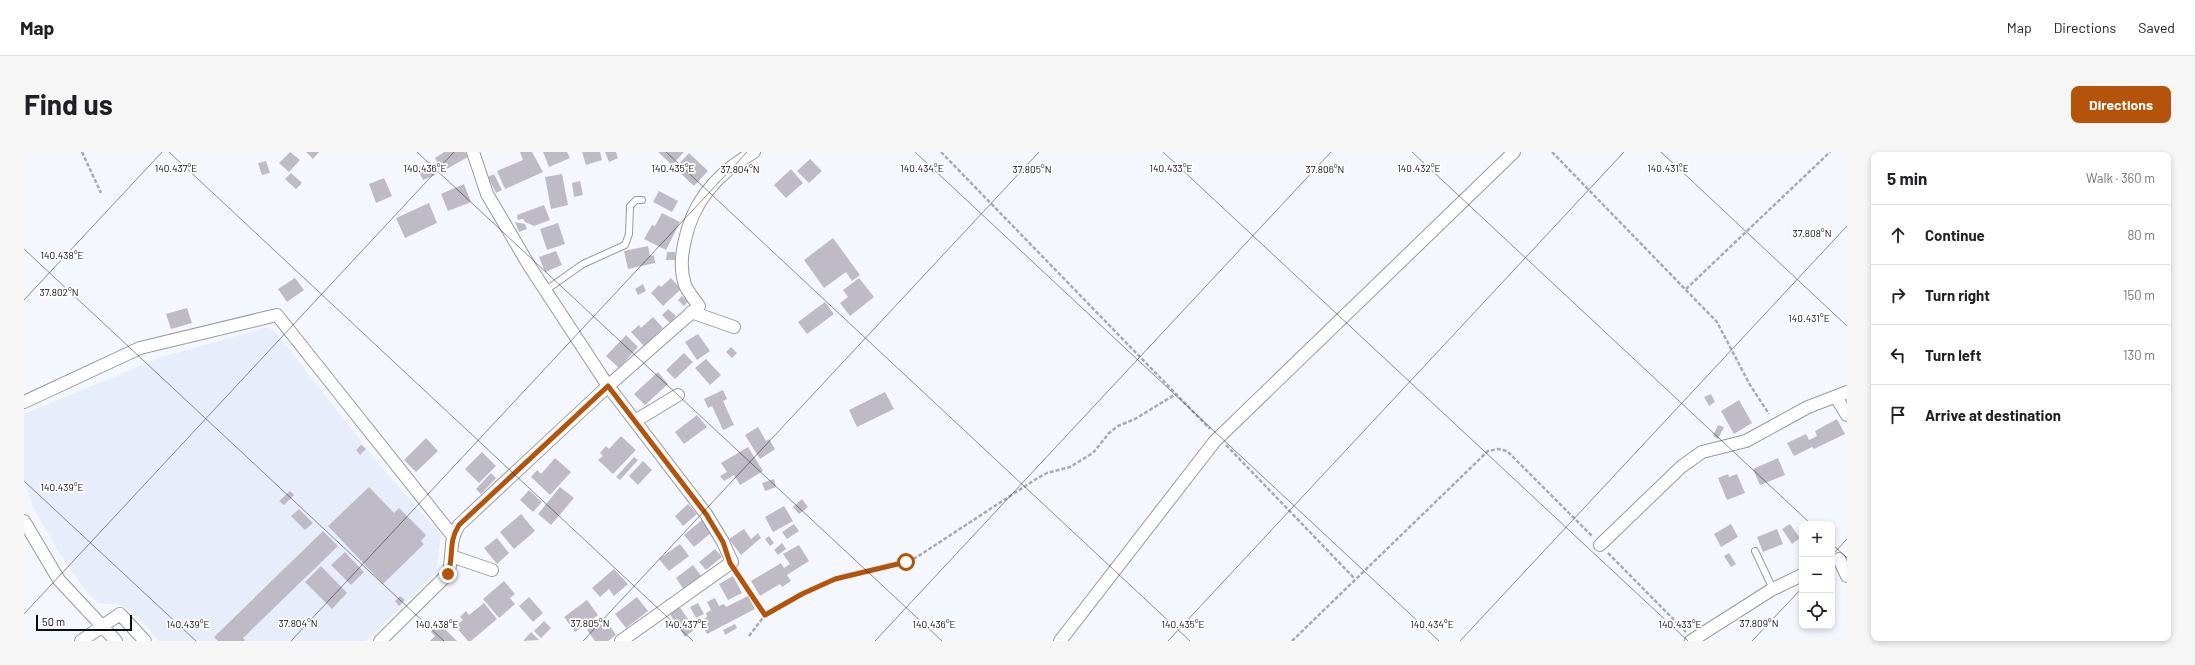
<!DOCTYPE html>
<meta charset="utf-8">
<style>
body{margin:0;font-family:Barlow,sans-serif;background:#f6f6f6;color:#202124}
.controls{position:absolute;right:12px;bottom:12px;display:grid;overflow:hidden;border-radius:8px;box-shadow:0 2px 6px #0003}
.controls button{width:36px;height:36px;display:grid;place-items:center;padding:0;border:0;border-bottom:1px solid #e0e0e0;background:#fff;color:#202124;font:20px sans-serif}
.scale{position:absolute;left:12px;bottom:10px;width:96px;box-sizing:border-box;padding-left:4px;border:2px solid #0a0b0f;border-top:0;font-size:11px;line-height:14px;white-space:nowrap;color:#0a0b0f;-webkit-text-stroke:3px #fff;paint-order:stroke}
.stop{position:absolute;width:12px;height:12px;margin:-9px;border:3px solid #b45309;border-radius:50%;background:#fff}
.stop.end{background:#b45309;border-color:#fff;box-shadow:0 1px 4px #0008}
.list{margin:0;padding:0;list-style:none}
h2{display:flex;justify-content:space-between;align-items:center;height:52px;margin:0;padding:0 16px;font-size:17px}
h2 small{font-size:13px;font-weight:400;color:#757577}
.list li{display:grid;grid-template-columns:26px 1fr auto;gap:12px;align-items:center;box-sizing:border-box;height:60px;padding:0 16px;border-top:1px solid #e0e0e0}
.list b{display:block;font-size:15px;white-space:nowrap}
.list em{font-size:13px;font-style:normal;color:#757577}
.icon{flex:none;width:22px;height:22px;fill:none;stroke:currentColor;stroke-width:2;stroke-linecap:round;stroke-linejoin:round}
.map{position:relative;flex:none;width:1823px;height:489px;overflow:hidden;border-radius:8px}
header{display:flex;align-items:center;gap:24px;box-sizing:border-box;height:56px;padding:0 20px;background:#fff;border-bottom:1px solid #e0e0e0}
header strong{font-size:19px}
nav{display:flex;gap:22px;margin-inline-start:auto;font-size:14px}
.intro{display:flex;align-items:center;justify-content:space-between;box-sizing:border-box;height:96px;padding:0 24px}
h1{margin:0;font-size:28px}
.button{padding:10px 18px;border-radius:8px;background:#b45309;color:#fff;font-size:14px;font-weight:700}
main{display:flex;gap:24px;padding:0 24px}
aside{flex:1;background:#fff;border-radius:8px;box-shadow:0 2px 6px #0003}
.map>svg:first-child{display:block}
.built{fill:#e8edfc}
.building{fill:#bfbbc6}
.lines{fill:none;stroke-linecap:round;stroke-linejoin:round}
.service-casing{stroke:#979aa5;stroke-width:8}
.minor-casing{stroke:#979aa5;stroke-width:14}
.path{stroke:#a8abb1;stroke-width:2.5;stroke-dasharray:4 2;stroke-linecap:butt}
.service{stroke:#fff;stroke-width:6}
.minor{stroke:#fff;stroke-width:12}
.route{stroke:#b45309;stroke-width:5}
.ticks{fill:none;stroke:#0a0b0f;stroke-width:1;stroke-opacity:0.45}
.ticks-label{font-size:10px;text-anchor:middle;fill:#0a0b0f;stroke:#fff;stroke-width:3.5;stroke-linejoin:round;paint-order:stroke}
</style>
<header>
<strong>Map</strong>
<nav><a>Map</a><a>Directions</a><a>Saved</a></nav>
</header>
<div class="intro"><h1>Find us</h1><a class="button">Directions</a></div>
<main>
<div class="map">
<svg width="1823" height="489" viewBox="0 0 1823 489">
<rect width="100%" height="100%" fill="#f4f7fe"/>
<path class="built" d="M244,175L251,179L358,316L417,382L412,421L342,489H135L116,467L98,453L74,451L59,435L34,399L9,355L0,327V262L138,205Z"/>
<path class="building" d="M266,0L276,8L265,20L255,11Z
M282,0H295L289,7Z
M420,0H441L444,5L419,19L411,6Z
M496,0H508L519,20L481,37L473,19L499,8Z
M519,0H543L546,6L525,15Z
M558,0H576L578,8L562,13Z
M581,0H592L594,6L585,10Z
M634,0H660L648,13Z
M665,1L684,19L670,34L651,16Z
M786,7L798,19L785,31L773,19Z
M242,9L246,21L238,23L234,11Z
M406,10L411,23L399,28L393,16Z
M767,17L779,31L762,46L750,33Z
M267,21L278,31L272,37L261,27Z
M470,22L478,38L472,41L464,25Z
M538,22L544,53L527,57L521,25Z
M360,26L368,44L352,51L345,32Z
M556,29L559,43L550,45L548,31Z
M440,32L447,50L424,59L417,42Z
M635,39L654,49L648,60L629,50Z
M405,51L413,71L381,86L372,66Z
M520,53L526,68L510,74L501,70L499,67L494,68L493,63Z
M638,61L656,70L642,98L620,87L628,73L631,74Z
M491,70L501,72L503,77L495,80Z
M534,71L541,92L523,98L516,77Z
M809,86L836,123L828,129L822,120L800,136L780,108Z
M624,94L626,104L630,103L631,111L604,117L600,99Z
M532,99L538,113L521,120L515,105Z
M643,100H651V108H642Z
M271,126L280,138L263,150L254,137Z
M647,126L657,137L639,154L627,141L635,133L637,135Z
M835,126L850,145L826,164L816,151L824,145L819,138Z
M619,132L622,139L614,143L611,137Z
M658,144L664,150L660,154L654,148Z
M801,150L810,162L783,182L774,170Z
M163,156L168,171L147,177L142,162Z
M644,157L652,164L646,171L638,163Z
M629,165L639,176L620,194L607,180L615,173L617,176Z
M674,182L686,199L673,208L661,190Z
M602,183L614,195L595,216L582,204Z
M707,195L713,201L708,206L702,200Z
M660,201L669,210L651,227L642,218Z
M682,207L697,223L686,233L671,216Z
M634,220L644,232L621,253L610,242Z
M699,238L703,247L699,249L710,273L699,278L688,254L684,256L680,247Z
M861,240L870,257L833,275L825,258Z
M1687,242L1691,250L1685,254L1680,245Z
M1715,248L1728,271L1710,282L1697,259Z
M673,263L683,275L660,292L651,280Z
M1813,267L1821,282L1790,297L1788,295L1770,304L1763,291L1782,282L1785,288L1793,284L1791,279Z
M1694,273L1700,275L1694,287L1689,284Z
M734,275L742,289L745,287L751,297L736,307L721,283Z
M597,284L612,298L589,322L574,308L579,304L576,301L582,294L585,297Z
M402,286L414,299L392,320L380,308Z
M337,293L342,297L336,303L332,298Z
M724,295L739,319L716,333L710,323L700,329L696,324L703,320L697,311Z
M458,300L472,314L455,331L441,317Z
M610,305L614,308L596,328L592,325Z
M531,306L547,320L526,343L507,325L513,318L517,322Z
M1754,306L1761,323L1736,333L1729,317Z
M619,309L628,318L614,333L605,324Z
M467,321L472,326L457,342L452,337Z
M1704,322L1705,325L1713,322L1721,341L1703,348L1694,326Z
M750,327L752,335L741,339L738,331Z
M345,335L370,361L375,356L402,383L397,389L400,392L359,432L304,374Z
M536,335L550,346L527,373L514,362Z
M505,338L518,350L509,360L496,348Z
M266,339L270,343L260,353L255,349Z
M778,347L784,355L775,362L769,355Z
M664,352L673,362L659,374L651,364Z
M760,354L769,369L749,380L741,365Z
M275,357L289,371L281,378L267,364Z
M497,362L511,379L490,397L476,380Z
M678,368L688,380L670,395L660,383Z
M770,372L775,379L763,387L758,380Z
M1707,372L1714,385L1697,395L1690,382Z
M1766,372L1776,386L1768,392L1758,377Z
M720,377L727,387L734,381L737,386L717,403L705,387Z
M1753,377L1759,392L1739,400L1733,385Z
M299,379L314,394L219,486L221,489H194L190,485Z
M745,384L750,391L746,394L741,387Z
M473,386L485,401L473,412L460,396Z
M758,391L762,397L754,403L750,398Z
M656,392L665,404L645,419L635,407Z
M775,393L785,409L763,423L767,429L758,435L756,432L736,444L727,429L757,411L760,416L766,412L759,402Z
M691,397L698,405L682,418L675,410Z
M321,400L340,420L327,433L307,413Z
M1705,401L1712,412L1707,415L1700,404Z
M669,413L678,425L660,438L652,426Z
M297,414L323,441L308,457L281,430Z
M590,417L604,432L590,444L585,437L576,445L568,436Z
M709,424L718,441L704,448L695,432Z
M480,429L491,442L486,446L491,452L475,466L459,447Z
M376,444L381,448L375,454L371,449Z
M724,444L731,457L683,482L676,469L683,465L682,461L687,458L683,450L691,446L695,454L700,452L702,455Z
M505,445L519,461L509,470L495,454Z
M613,445L624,459L602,476L591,462Z
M563,448L574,463L551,480L540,465Z
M460,451L473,467L447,489H444L431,474L439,468L436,465L442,459L445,463Z
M674,451L680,462L672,466L666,455Z
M655,454L671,477L661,485L645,461Z
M520,469L527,476L517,486L510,479Z
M574,469L581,478L586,474L592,483L584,489H571L563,478Z
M415,472L419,475L433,489H406L411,484L407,480Z
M711,472L713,476L701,483L699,478Z
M507,480L515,488L499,489Z"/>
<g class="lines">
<defs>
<path id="service" d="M522,138L559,112L601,93L605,82L606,54L612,48H618
M1731,399L1749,437"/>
<path id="minor" d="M449,0L463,42L506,115L584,234L682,362L699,390L708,410L597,489
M667,160L710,175
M1812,245L1823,263
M0,250L116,196L253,163L428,383
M611,269L654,243
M0,369L35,428L92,489
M1576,393L1657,315L1678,300L1722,289L1784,255L1823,240
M427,404L468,418
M1815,407L1823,424
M57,489L96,462L121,489
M356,489L424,422C430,403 424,389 435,373L584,234L675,154C670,147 664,140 661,133C656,118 657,104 661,88C669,49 695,20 730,0
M1036,489L1191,289L1490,0
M1667,489L1747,438L1778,423"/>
</defs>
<use href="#service" class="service-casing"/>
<use href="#minor" class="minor-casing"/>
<path class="path" d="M58,0L77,41
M917,0L1186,277
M1528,0L1693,170L1726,233L1745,262
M1662,137L1806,0
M1202,293L1331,427
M1584,401L1662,480
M712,420L741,463
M725,484L741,463L778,442L811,427L882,410L893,405L1012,327L1023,321L1046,315L1069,301L1085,281L1094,274L1111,267L1152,242
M1268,489L1464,299L1474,297L1483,299L1568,384"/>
<use href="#service" class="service"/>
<use href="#minor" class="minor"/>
</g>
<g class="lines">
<path class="route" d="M424,422C430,403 424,390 435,373L584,234L682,362L699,390L706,411L741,463L778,442L811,427L882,410"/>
</g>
<path class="ticks" d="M145,0L669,489M393,0L918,489M642,0L1166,489M891,0L1415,489M1139,0L1664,489M1388,0L1787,372M1637,0L1823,174M0,97L420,489M0,148L138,0M0,329L172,489M1808,392L1823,406M1808,403L1823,387M0,462L430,0M267,489L723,0M559,489L1015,0M851,489L1307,0M1144,489L1600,0M1436,489L1823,74M1728,489L1778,436"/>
<g class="ticks-label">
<text x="152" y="20">140.437°E</text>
<text x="401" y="20">140.436°E</text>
<text x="649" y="20">140.435°E</text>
<text x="898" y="20">140.434°E</text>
<text x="1147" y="20">140.433°E</text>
<text x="1395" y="20">140.432°E</text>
<text x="1644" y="20">140.431°E</text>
<text x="716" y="21">37.804°N</text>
<text x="1008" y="21">37.805°N</text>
<text x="1301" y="21">37.806°N</text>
<text x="1788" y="85">37.808°N</text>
<text x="38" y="107">140.438°E</text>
<text x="35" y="144">37.802°N</text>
<text x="1785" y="170">140.431°E</text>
<text x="38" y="339">140.439°E</text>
<text x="274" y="475">37.804°N</text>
<text x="566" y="475">37.805°N</text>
<text x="1735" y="475">37.809°N</text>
<text x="164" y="476">140.439°E</text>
<text x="413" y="476">140.438°E</text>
<text x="662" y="476">140.437°E</text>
<text x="910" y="476">140.436°E</text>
<text x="1159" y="476">140.435°E</text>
<text x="1408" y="476">140.434°E</text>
<text x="1656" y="476">140.433°E</text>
</g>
</svg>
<div class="controls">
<button>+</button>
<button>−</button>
<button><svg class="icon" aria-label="locate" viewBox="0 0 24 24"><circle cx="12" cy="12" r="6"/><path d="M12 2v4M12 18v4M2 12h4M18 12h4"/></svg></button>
</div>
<div class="scale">50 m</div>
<div class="stop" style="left:882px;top:410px"></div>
<div class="stop end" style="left:424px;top:422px"></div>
</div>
<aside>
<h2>5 min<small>Walk · 360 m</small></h2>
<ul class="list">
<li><svg class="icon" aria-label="ahead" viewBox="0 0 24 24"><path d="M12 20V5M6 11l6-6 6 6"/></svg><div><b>Continue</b></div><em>80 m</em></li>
<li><svg class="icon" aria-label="right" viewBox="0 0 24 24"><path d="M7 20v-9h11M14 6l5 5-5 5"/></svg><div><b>Turn right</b></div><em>150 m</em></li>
<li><svg class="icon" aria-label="left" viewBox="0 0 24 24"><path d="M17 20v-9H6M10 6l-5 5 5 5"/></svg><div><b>Turn left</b></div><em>130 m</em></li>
<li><svg class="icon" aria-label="arrive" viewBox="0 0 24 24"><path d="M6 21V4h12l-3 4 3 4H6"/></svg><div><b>Arrive at destination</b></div></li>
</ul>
</aside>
</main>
